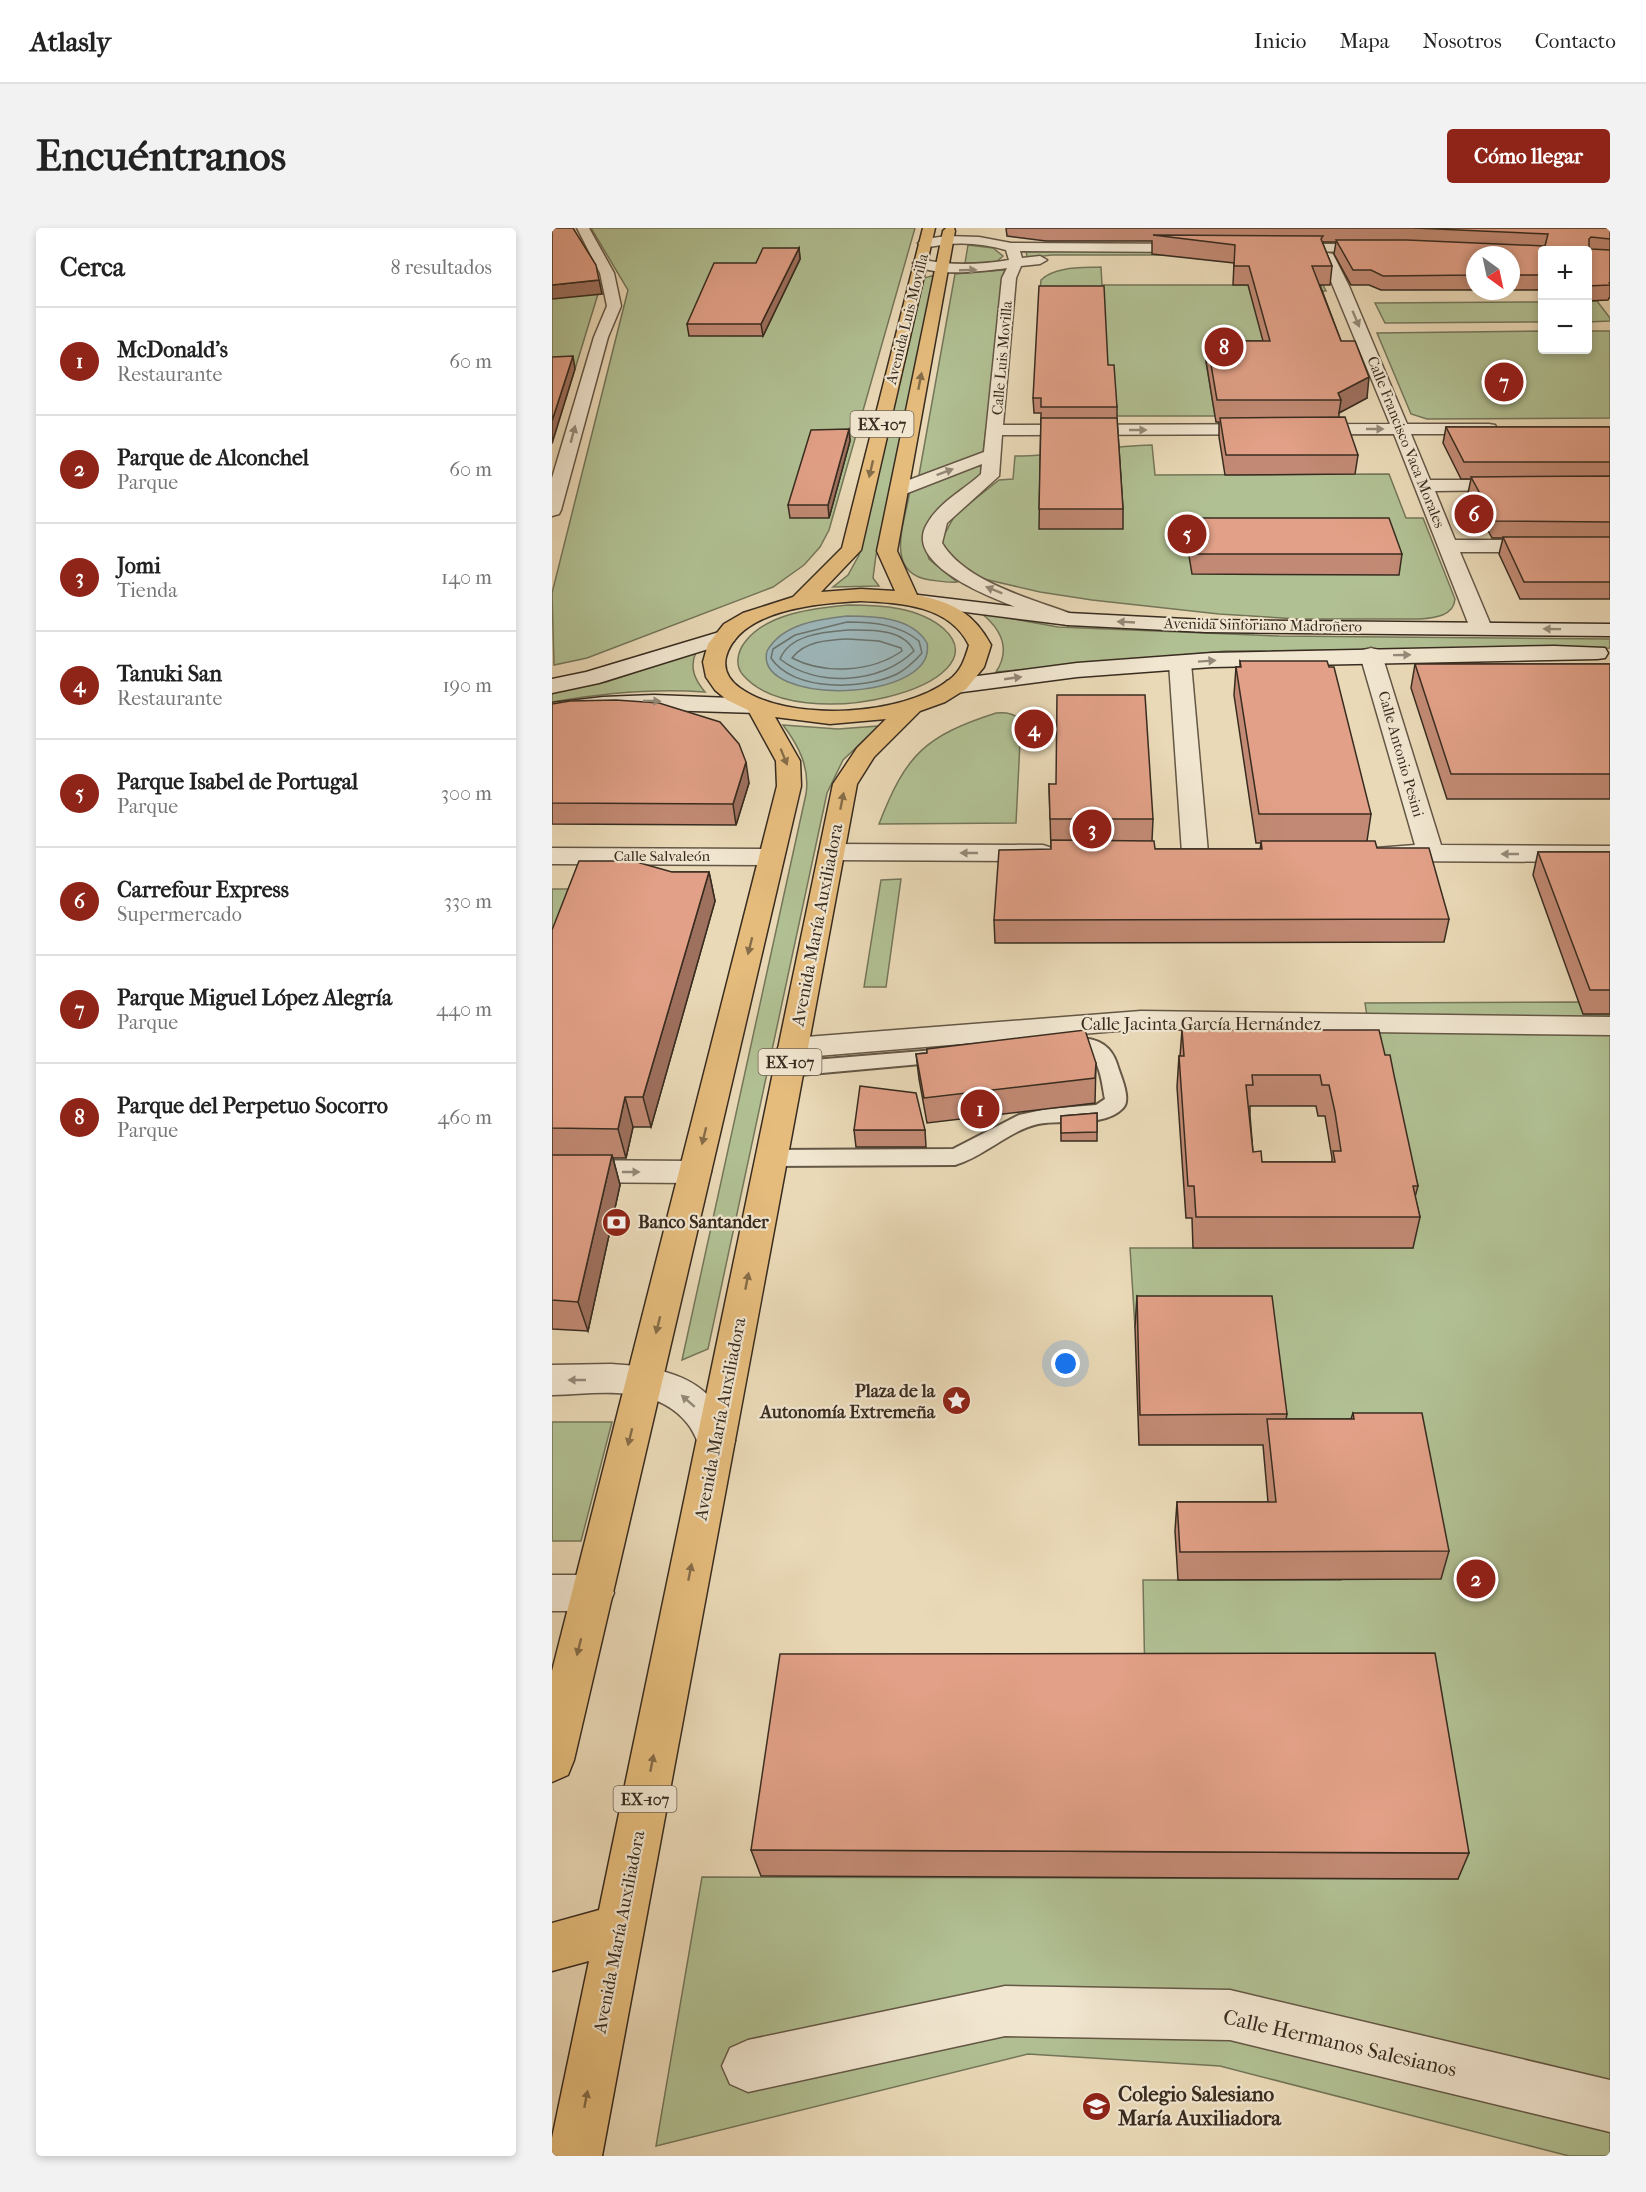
<!DOCTYPE html>
<html lang="es">
<meta charset="utf-8">
<style>
body{margin:0;font-family:"IM FELL French Canon",serif;background:#f2f2f2;color:#222}
.controls{position:absolute;right:18px;top:18px;display:grid;overflow:hidden;border-radius:6px;box-shadow:0 3px 9px #0003}
.controls button{width:54px;height:54px;display:grid;place-items:center;padding:0;border:0;border-bottom:2px solid #e0e0e0;background:#fff;color:#222;font:30px sans-serif}
.compass{position:absolute;left:914px;top:18px;width:54px;height:54px;border-radius:50%;background:#fff;box-shadow:0 3px 9px #0003;rotate:147deg}
.you{position:absolute;left:514px;top:1136px;width:21px;height:21px;margin:-15px;border:4px solid #fff;border-radius:50%;background:#1a73e8;box-shadow:0 0 0 9px #1a73e833}
.badge{display:grid;place-items:center;width:39px;height:39px;border-radius:50%;background:#8f2418;color:#fff;font-size:20px;font-weight:700}
.pin{position:absolute;translate:-50% -50%;border:3px solid #fff;box-shadow:0 2px 6px #0006}
.list{margin:0;padding:0;list-style:none}
h2{display:flex;justify-content:space-between;align-items:center;height:78px;margin:0;padding:0 24px;font-size:26px}
h2 small{font-size:20px;font-weight:400;color:#767676}
.list li{display:grid;grid-template-columns:39px 1fr auto;gap:18px;align-items:center;box-sizing:border-box;height:108px;padding:0 24px;border-top:2px solid #e0e0e0}
.list b{display:block;font-size:22px;white-space:nowrap}
.list p{margin:0;font-size:20px;white-space:nowrap;color:#767676}
.list em{font-size:20px;font-style:normal;color:#767676}
.map{position:relative;flex:none;width:1058px;height:1928px;overflow:hidden;border-radius:6px}
header{display:flex;align-items:center;gap:36px;box-sizing:border-box;height:84px;padding:0 30px;background:#fff;border-bottom:2px solid #e0e0e0}
header strong{font-size:28px}
nav{display:flex;gap:33px;margin-inline-start:auto;font-size:21px}
.intro{display:flex;align-items:center;justify-content:space-between;box-sizing:border-box;height:144px;padding:0 36px}
h1{margin:0;font-size:42px}
.button{padding:15px 27px;border-radius:6px;background:#8f2418;color:#fff;font-size:21px;font-weight:700}
main{display:flex;gap:36px;padding:0 36px}
aside{flex:1;background:#fff;border-radius:6px;box-shadow:0 3px 9px #0003}
.map>svg:first-child{display:block}
.green{fill:#b1c093;stroke:#74765a;stroke-width:1.5}
.water{fill:#9db7ba;stroke:#757f7c;stroke-width:1.5}
.lines{fill:none;stroke-linecap:round;stroke-linejoin:round}
.shore{stroke:#6a726d;stroke-width:1.5}
.lane-casing{stroke:#645746;stroke-width:4}
.street-casing{stroke:#645746;stroke-width:3}
.secondary-casing{stroke:#382c20;stroke-width:3}
.primary-casing{stroke:#382c20;stroke-width:3}
.lane{fill:#f1e6d0;fill-rule:evenodd}
.street{fill:#f1e6d0;fill-rule:evenodd}
.secondary{fill:#f1e6d0;fill-rule:evenodd}
.primary{fill:#e5bc7c;fill-rule:evenodd}
.wall{fill:#c28a74;stroke:#382c20;stroke-width:1.5;fill-rule:evenodd}
.shaded-wall{fill:#9e705e;stroke:#382c20;stroke-width:1.5}
.building{fill:#e1a087;stroke:#382c20;stroke-width:1.5;fill-rule:evenodd}
.oneway{fill:#948978}
.oneway2{fill:#866d49}
.labels{text-anchor:middle;stroke-width:4.5;stroke-linejoin:round;paint-order:stroke}
.far-street-label{font-size:15px;fill:#382c20;stroke:#f1e6d0}
.shield{fill:#f1e6d0;stroke:#706455;stroke-width:1.5}
.shield-label{font-size:16px;font-weight:bold;fill:#382c20}
.street-label{font-size:18px;fill:#382c20;stroke:#f1e6d0}
.poi-label{font-size:18px;font-weight:bold;fill:#382c20;stroke:#f1e6d0;text-anchor:start}
.near-street-label{font-size:21px;fill:#382c20;stroke:#f1e6d0}
.near-poi-label{font-size:21px;font-weight:bold;fill:#382c20;stroke:#f1e6d0;text-anchor:start}
</style>
<header>
<strong>Atlasly</strong>
<nav><a>Inicio</a><a>Mapa</a><a>Nosotros</a><a>Contacto</a></nav>
</header>
<div class="intro"><h1>Encuéntranos</h1><a class="button">Cómo llegar</a></div>
<main>
<aside>
<h2>Cerca<small>8 resultados</small></h2>
<ul class="list">
<li><span class="badge">1</span><div><b>McDonald's</b><p>Restaurante</p></div><em>60 m</em></li>
<li><span class="badge">2</span><div><b>Parque de Alconchel</b><p>Parque</p></div><em>60 m</em></li>
<li><span class="badge">3</span><div><b>Jomi</b><p>Tienda</p></div><em>140 m</em></li>
<li><span class="badge">4</span><div><b>Tanuki San</b><p>Restaurante</p></div><em>190 m</em></li>
<li><span class="badge">5</span><div><b>Parque Isabel de Portugal</b><p>Parque</p></div><em>300 m</em></li>
<li><span class="badge">6</span><div><b>Carrefour Express</b><p>Supermercado</p></div><em>330 m</em></li>
<li><span class="badge">7</span><div><b>Parque Miguel López Alegría</b><p>Parque</p></div><em>440 m</em></li>
<li><span class="badge">8</span><div><b>Parque del Perpetuo Socorro</b><p>Parque</p></div><em>460 m</em></li>
</ul>
</aside>
<div class="map">
<svg width="1058" height="1928" viewBox="0 0 1058 1928">
<rect width="100%" height="100%" fill="#ead9b7"/>
<filter id="stains"><feTurbulence type="fractalNoise" baseFrequency=".00333" numOctaves="4"/><feColorMatrix values="0 0 0 0 .2 0 0 0 0 .09 0 0 0 0 .02 0 0 0 .5 -.17"/></filter>
<radialGradient id="worn" r=".72"><stop offset=".6" stop-color="#630" stop-opacity="0"/><stop offset="1" stop-color="#630" stop-opacity=".3"/></radialGradient>
<path class="green" d="M0,0H15L54,65L46,66L0,216Z
M39,0H363L277,302L268,319L252,337L221,359L35,430L2,437L0,365L76,62Z
M416,17L441,20L451,28L443,35H413Z
M474,22L868,24L923,27H500L475,30Z
M549,39L550,57H771L774,63H770L794,130L654,134L663,188H563L488,63L489,52C503,38 531,40 549,39Z
M451,42L454,43L431,225L370,249L367,247L403,46Z
M383,47L324,327L321,350L327,358L281,359L296,347L307,327L372,50Z
M1036,73H1045L1058,90V93L1036,94Z
M990,74V94L833,95L823,75Z
M990,103V122H1036V103H1058V190L875,191L859,186L825,105Z
M600,217L603,247L837,246L854,290H871L903,371C902,388 882,390 868,391H746L667,386L540,372L488,364L432,351L406,337L391,318L390,311L403,287L447,252L461,251L463,228C509,228 554,218 600,217Z
M425,238H430V248L382,291L371,306L377,331L405,354C396,355 387,353 378,352C331,345 353,294 358,263Z
M297,377C329,377 367,379 392,401C454,457 246,511 191,447C183,438 185,424 193,414C215,385 263,380 297,377Z
M429,385L506,399L727,408L1058,411V420L674,423L444,444C459,421 449,401 429,385Z
M144,424C137,440 143,452 153,464C102,460 51,465 0,474V464L54,454Z
M444,485C454,484 464,485 469,494L464,595L327,596C354,526 373,508 444,485Z
M231,497L286,501L327,498L291,532L275,565L156,1121L130,1132L254,566C258,540 247,518 231,497Z
M349,651L334,759H312L329,652Z
M0,661H34L0,751Z
M1027,774L1032,787H1058V1928H1017L668,1838L476,1826L104,1918L150,1649L906,1651L893,1567L593,1455L591,1352H789L788,1341L815,1351L888,1350L731,1220L716,1099H583L578,1020H861L822,833L813,775Z
M0,1194H60L29,1313H0Z"/>
<path class="water" d="M295,388C322,388 360,389 375,415C386,475 201,479 215,423C230,396 267,391 295,388Z"/>
<g class="lines">
<path class="shore" d="M295,394C321,394 346,396 367,413L370,425C362,434 356,440 345,446C312,462 241,464 219,430L221,421L243,407Z
M296,402C318,402 351,400 362,423C329,456 264,460 228,431C238,406 273,404 296,402Z
M296,411L327,413L349,420L350,423C320,444 273,447 240,430C253,413 276,412 296,411Z"/>
<defs>
<path id="lane" d="M526,810C545,810 559,817 565,836C568,847 580,871 571,880C552,900 511,891 486,896C456,903 433,928 403,937L219,938L211,935L208,930L211,925L219,922L401,921L467,887L495,881L544,877L553,871C550,857 548,824 529,823C519,823 511,825 501,823L498,818L501,813Z
M395,821L402,823L405,828L402,833L237,848L230,846L227,841L230,836L237,834Z"/>
<path id="street" d="M25,0H37L62,45L69,78L56,109L9,282L7,286L0,288V250L42,109L55,78L48,45Z
M395,8L427,9L459,15L644,16L651,20L644,24L468,23L470,30L488,28L495,32L488,36L469,38L464,50L451,197L838,196L769,29L776,25L781,26L797,58L855,196H937L943,197L945,201L943,205L937,206H859L878,252H963L969,253L972,257L969,261L963,262L883,263L903,312H1058V324H908L940,400L936,404L929,406L922,404L918,400L842,206L450,207L447,248L395,295L390,315C414,355 481,371 523,387L526,391L523,395L516,397L509,395C478,384 346,345 375,296C387,274 412,262 429,246L430,236L353,266H341L338,262L341,258L432,224L450,50L455,40C434,43 377,50 361,35L368,31C398,38 426,37 457,32L454,22C433,16 411,14 390,17C381,18 373,21 366,15L373,11Z
M728,16H827L834,20L827,24L723,23L721,20Z
M819,420L827,422L830,427L889,617L1058,618V634L833,633L824,630L820,625L824,620L863,617L808,427L811,422Z
M628,428L636,430L639,435L656,625L652,630L643,633L634,630L630,625L617,435L620,430Z
M280,616L491,617L500,620L504,625L500,630L491,633L280,632L271,629L267,624L271,619Z
M0,620L219,621L228,623L232,629L228,635L219,637L0,636Z
M589,783L1058,789V807L589,801L241,830L230,827L226,820L230,813L241,810Z
M0,932L143,933L155,936L159,944L155,952L143,955L0,954Z
M59,1136C96,1138 139,1144 163,1175C172,1186 177,1201 183,1213L178,1224L164,1229L150,1224C146,1215 142,1203 135,1195C102,1155 46,1166 0,1167V1137Z
M0,1347H41L56,1352L62,1365L56,1378L41,1383H0Z
M453,1758L678,1762L1058,1852V1904L678,1812L453,1808L196,1864L178,1856L170,1838L178,1820L196,1812Z"/>
<path id="secondary" d="M366,367L516,385L654,392L1058,396V408L654,404L516,397L359,377L356,373L359,369Z
M174,402L182,403L185,408L182,413L47,455L0,465V451L34,444Z
M1002,418L1053,420L1056,425L1053,430L1045,431L660,439L525,449L403,465L395,463L392,458L395,453L403,451L525,435L660,425Z
M102,467L205,471L213,473L216,478L213,483L205,485L77,481L0,489V475L51,469Z"/>
<path id="primary" d="M371,0H383L309,322L269,364L309,361L343,363L325,323L391,3L394,0H402L403,3L345,323L365,367C401,375 421,384 439,417L432,439L414,461L393,474L368,483L322,529L305,556L50,1928H0V1910L37,1733L0,1743V1695L47,1682L281,556L305,520L334,491L278,496L223,489L248,533L249,558L22,1532L16,1547L0,1554V1443L225,558L224,533L196,482L175,472L163,462L154,449L151,434L156,416L172,396L191,385L241,369L290,320ZM309,373C349,375 397,377 417,417C413,431 409,443 397,452C351,488 236,495 188,460C177,452 171,442 174,429C187,381 268,375 309,373Z"/>
</defs>
<use href="#lane" class="lane-casing"/>
<use href="#street" class="street-casing"/>
<use href="#secondary" class="secondary-casing"/>
<use href="#primary" class="primary-casing"/>
<use href="#lane" class="lane"/>
<use href="#street" class="street"/>
<use href="#secondary" class="secondary"/>
<use href="#primary" class="primary"/>
</g>
<path class="wall" d="M454,0H1058V70H1057L1056,72L1035,73V22H990V65L988,62H959V27H923V62H829L817,57H799L782,26L784,14H771V16L780,38L778,57H768L789,113L815,170L787,185V189L806,227L803,246L673,247L667,209V194H664L654,133L655,113H711L696,57H681L682,35L600,26V13H494L455,8Z
M247,20L248,31L211,108H137L135,96L204,35Z
M556,137L565,179V190L571,281V301H487L489,185H482L481,170Z
M894,199H1058V371H968L947,326L951,310H940L916,265L919,251H909L891,215Z
M297,201L298,213L277,290H238L236,277Z
M635,290L850,326L847,347L640,346L634,310Z
M688,433L819,586L815,613L825,620L897,691L892,714L443,715L442,692L499,621L497,556L601,591L600,613L603,621H708L709,615H704L682,467L684,439H688Z
M863,436H1058V571H895L859,460Z
M0,476L197,555L184,597L0,596Z
M986,624H1058V786H1031L981,647Z
M120,644H157L163,673L99,899H81L74,930H61L68,957L36,1103L0,1101V702Z
M630,802L833,827L866,958L863,969L868,989L861,1020H641L640,990H634L625,859L627,828H628ZM698,878H764L766,888H773L780,930V934H710L701,924L698,887Z
M375,821L544,835L543,875L375,895L367,851L364,826L375,825Z
M545,885V913H509V888Z
M302,902H373L374,919H304Z
M585,1068L735,1186L734,1191H799L801,1185L897,1323L889,1351L626,1352L623,1303L625,1274H716L711,1217H587L583,1099Z
M199,1622L917,1625L906,1651L209,1648Z"/>
<path class="shaded-wall" d="M247,20L248,31L211,108L209,96Z
M47,52L50,66L0,71V57Z
M21,128L23,141L0,215V193Z
M817,149L815,170L787,185L789,172L786,165Z
M297,201L298,213L277,290L276,277Z
M194,534L197,555L184,597L181,576Z
M157,644L163,673L99,899L91,869Z
M73,869L81,899L74,930L66,901Z
M60,927L68,957L36,1103L26,1074Z"/>
<path class="building" d="M0,0H21L44,37L47,52L0,57Z
M862,0H1058V11L1039,9L1037,11V19L1039,21L1058,22V55L1057,54L1058,57L1035,58V22H990V47H959V27H923V47L831,48L819,42H801L784,12H855L993,18L996,6Z
M601,7L771,8L769,11L780,38H760L789,113H803L817,149L786,165L789,172H665L655,113H718L697,38H682L683,17Z
M211,20H247L209,96H135L162,35H204Z
M487,58H552L556,137H562L565,179H489V170H481Z
M21,128L0,193V129Z
M793,189L806,227H674L668,190Z
M489,190H565L571,281H487Z
M894,199H1058V234H912Z
M297,201L276,277H236L259,202Z
M1058,248V294L943,293L919,249Z
M635,290H837L850,326H641Z
M951,309H1058V354H972Z
M688,433H775L777,439H782L819,586H707L684,439H689Z
M863,436H1058V546H899Z
M505,467H593L601,591H498L497,556H504Z
M64,472L107,475L168,494L187,516L194,534L181,576L0,575V476L18,473Z
M499,612L602,613L603,621H710L709,613H823L825,620H877L897,691L442,692L447,622L499,621Z
M986,624H1058V762H1038Z
M27,633H81L120,644H157L91,869H73L66,901L0,900V702Z
M533,802L544,835L543,850L372,870L364,826L375,825V821Z
M630,802H827L833,827H838L842,847L866,958H861L868,989H644L642,958H636L627,828H632ZM700,847H768L770,857H777L783,884L789,923H781L783,934H710L709,923L701,924L694,857H701Z
M308,858L364,865L373,902H302Z
M545,885V904L509,905V888Z
M0,927H60L26,1074L0,1072Z
M585,1068H720L735,1186L588,1187Z
M801,1185H870L897,1323L628,1324L625,1274H724L715,1191H802Z
M883,1425L917,1625L199,1622L228,1426Z"/>
<defs><path id="oneway-solid" d="M-6-.8H1V-3.2L6.5 0L1 3.2V.8H-6Z" transform="scale(1.5)"/></defs>
<g class="oneway">
<use href="#oneway-solid" transform="translate(416 42) rotate(-2)"/>
<use href="#oneway-solid" transform="translate(804 91) rotate(67)"/>
<use href="#oneway-solid" transform="translate(823 201)"/>
<use href="#oneway-solid" transform="translate(586 202)"/>
<use href="#oneway-solid" transform="translate(21 206) rotate(-75)"/>
<use href="#oneway-solid" transform="translate(393 244) rotate(-21)"/>
<use href="#oneway-solid" transform="translate(442 362) rotate(-158)"/>
<use href="#oneway-solid" transform="translate(574 394) rotate(-177)"/>
<use href="#oneway-solid" transform="translate(1000 401) rotate(-179)"/>
<use href="#oneway-solid" transform="translate(850 427) rotate(-1)"/>
<use href="#oneway-solid" transform="translate(655 433) rotate(-4)"/>
<use href="#oneway-solid" transform="translate(461 450) rotate(-8)"/>
<use href="#oneway-solid" transform="translate(100 473) rotate(1)"/>
<use href="#oneway-solid" transform="translate(417 625) rotate(180)"/>
<use href="#oneway-solid" transform="translate(958 626) rotate(-180)"/>
<use href="#oneway-solid" transform="translate(79 944)"/>
<use href="#oneway-solid" transform="translate(25 1152) rotate(-180)"/>
<use href="#oneway-solid" transform="translate(136 1173) rotate(-139)"/>
</g>
<g class="oneway2">
<use href="#oneway-solid" transform="translate(368 153) rotate(-79)"/>
<use href="#oneway-solid" transform="translate(319 241) rotate(103)"/>
<use href="#oneway-solid" transform="translate(232 529) rotate(68)"/>
<use href="#oneway-solid" transform="translate(290 573) rotate(-79)"/>
<use href="#oneway-solid" transform="translate(198 718) rotate(104)"/>
<use href="#oneway-solid" transform="translate(152 908) rotate(104)"/>
<use href="#oneway-solid" transform="translate(195 1053) rotate(-79)"/>
<use href="#oneway-solid" transform="translate(106 1097) rotate(104)"/>
<use href="#oneway-solid" transform="translate(78 1209) rotate(104)"/>
<use href="#oneway-solid" transform="translate(138 1344) rotate(-79)"/>
<use href="#oneway-solid" transform="translate(27 1419) rotate(104)"/>
<use href="#oneway-solid" transform="translate(100 1535) rotate(-79)"/>
<use href="#oneway-solid" transform="translate(34 1871) rotate(-79)"/>
</g>
<defs>
<symbol id="bank-disc" viewBox="-11 -11 22 22"><circle r="9.5" fill="#8f2418" stroke="#f1e6d0"/><path d="M-6-4H6V4H-6ZM0-2.3a2.3 2.3 0 1 0 0 4.6a2.3 2.3 0 1 0 0-4.6Z" fill="#fff"/></symbol>
<symbol id="sight-disc" viewBox="-11 -11 22 22"><circle r="9.5" fill="#8f2418" stroke="#f1e6d0"/><path d="M0-6L1.8-2.2L6-1.7L2.9 1.2L3.7 5.4L0 3.3L-3.7 5.4L-2.9 1.2L-6-1.7L-1.8-2.2Z" fill="#fff"/></symbol>
<symbol id="school-disc" viewBox="-11 -11 22 22"><circle r="9.5" fill="#8f2418" stroke="#f1e6d0"/><path d="M0-5L7-2L0 1L-7-2ZM-4 1L0 2.5L4 1V4Q0 6-4 4Z" fill="#fff"/></symbol>
</defs>
<g fill-rule="evenodd">
<use href="#bank-disc" x="48" y="978" width="33" height="33"/>
<use href="#sight-disc" x="388" y="1156" width="33" height="33"/>
<use href="#school-disc" x="528" y="1862" width="33" height="33"/>
</g>
<g class="labels">
<g class="far-street-label">
<text transform="translate(355 91) rotate(-76)" y="5">Avenida Luis Movilla</text>
<text transform="translate(450 130) rotate(-85)" y="5">Calle Luis Movilla</text>
<text transform="translate(854 214) rotate(68)" y="5">Calle Francisco Vaca Morales</text>
<text transform="translate(711 397) rotate(1)" y="5">Avenida Sinforiano Madroñero</text>
<text transform="translate(849 526) rotate(74)" y="5">Calle Antonio Pesini</text>
<text x="110" y="633">Calle Salvaleón</text>
</g>
<g class="shield">
<rect x="298.5" y="183" width="63" height="26" rx="4.5"/>
<rect x="206.5" y="821" width="63" height="26" rx="4.5"/>
<rect x="61.5" y="1558" width="63" height="26" rx="4.5"/>
</g>
<g class="shield-label">
<text x="330" y="202">EX-107</text>
<text x="238" y="840">EX-107</text>
<text x="93" y="1577">EX-107</text>
</g>
<g class="street-label">
<text transform="translate(265 697) rotate(-79)" y="6">Avenida María Auxiliadora</text>
<text x="649" y="802">Calle Jacinta García Hernández</text>
<text transform="translate(168 1191) rotate(-79)" y="6">Avenida María Auxiliadora</text>
<text transform="translate(67 1704) rotate(-79)" y="6">Avenida María Auxiliadora</text>
</g>
<g class="poi-label">
<text x="86" y="1000">Banco Santander</text>
<text x="383" y="1169" text-anchor="end">Plaza de la<tspan x="383" dy="21">Autonomía Extremeña</tspan></text>
</g>
<g class="near-street-label">
<text transform="translate(788 1815) rotate(13)" y="7">Calle Hermanos Salesianos</text>
</g>
<g class="near-poi-label">
<text x="566" y="1873">Colegio Salesiano<tspan x="566" dy="24">María Auxiliadora</tspan></text>
</g>
</g>
<rect width="100%" height="100%" filter="url(#stains)"/>
<rect width="100%" height="100%" fill="url(#worn)"/>
</svg>
<div class="controls">
<button>+</button>
<button>−</button>
</div>
<svg class="compass" viewBox="-18 -18 36 36"><path d="M0-13l5 13h-10z" fill="#e53935"/><path d="M0 13l5-13h-10z" fill="#767676"/></svg>
<div class="you"></div>
<div class="pin badge" style="left:428px;top:881px">1</div>
<div class="pin badge" style="left:924px;top:1351px">2</div>
<div class="pin badge" style="left:540px;top:601px">3</div>
<div class="pin badge" style="left:482px;top:501px">4</div>
<div class="pin badge" style="left:635px;top:306px">5</div>
<div class="pin badge" style="left:922px;top:286px">6</div>
<div class="pin badge" style="left:952px;top:154px">7</div>
<div class="pin badge" style="left:672px;top:119px">8</div>
</div>
</main>
